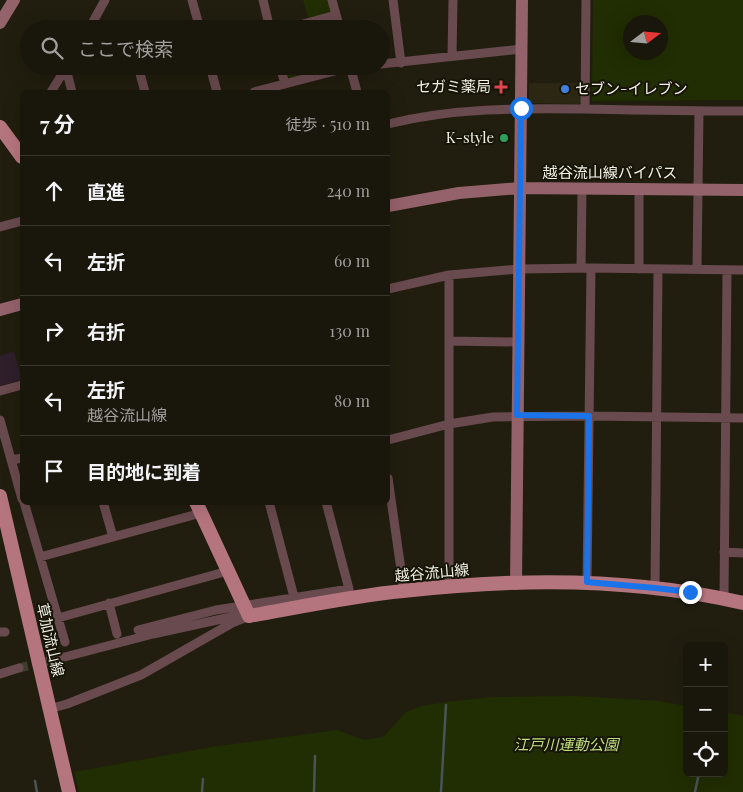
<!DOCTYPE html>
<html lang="ja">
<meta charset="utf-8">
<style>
body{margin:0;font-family:"Playfair Display","Noto Sans JP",serif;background:#221f14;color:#f1f3f6}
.controls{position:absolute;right:15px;bottom:15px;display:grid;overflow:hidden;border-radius:8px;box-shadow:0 5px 20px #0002}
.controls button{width:45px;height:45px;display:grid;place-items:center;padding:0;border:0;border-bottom:1px solid #37352c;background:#19160b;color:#f1f3f6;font:25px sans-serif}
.compass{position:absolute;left:623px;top:15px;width:45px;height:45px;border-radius:50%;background:#19160b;box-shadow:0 5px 20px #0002;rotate:74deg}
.stop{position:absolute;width:15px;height:15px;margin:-11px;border:4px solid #1a73e8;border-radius:50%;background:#fff}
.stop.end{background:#1a73e8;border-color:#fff;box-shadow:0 1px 5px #0008}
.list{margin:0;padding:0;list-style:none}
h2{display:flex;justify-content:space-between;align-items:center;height:65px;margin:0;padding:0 20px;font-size:21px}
h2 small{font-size:16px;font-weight:400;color:#9f9f9d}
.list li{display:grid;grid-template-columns:32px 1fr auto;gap:15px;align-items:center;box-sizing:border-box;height:70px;padding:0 20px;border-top:1px solid #37352c}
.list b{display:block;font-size:19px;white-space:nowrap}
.list p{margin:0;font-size:16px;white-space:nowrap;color:#9f9f9d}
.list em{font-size:16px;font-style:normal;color:#9f9f9d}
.icon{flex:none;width:28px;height:28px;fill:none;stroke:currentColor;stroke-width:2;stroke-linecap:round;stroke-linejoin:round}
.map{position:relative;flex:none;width:743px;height:792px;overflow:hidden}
.search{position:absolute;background:#19160b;box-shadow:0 5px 20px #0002;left:20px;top:20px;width:370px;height:55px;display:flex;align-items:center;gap:12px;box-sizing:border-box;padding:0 18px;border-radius:28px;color:#9f9f9d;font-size:19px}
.panel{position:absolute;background:#19160b;box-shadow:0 5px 20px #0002;left:20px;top:90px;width:370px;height:415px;border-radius:8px}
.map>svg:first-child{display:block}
.built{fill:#2b2712}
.industrial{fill:#2e1f2b}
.green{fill:#212d02;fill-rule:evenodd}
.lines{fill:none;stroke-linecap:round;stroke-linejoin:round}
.stream{stroke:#485457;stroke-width:2.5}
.street-tunnel{stroke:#403d2f;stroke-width:9;stroke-dasharray:9 4.5;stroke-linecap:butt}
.street{stroke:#694a4e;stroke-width:9}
.secondary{stroke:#94626a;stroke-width:12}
.primary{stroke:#b5757f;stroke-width:14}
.route{stroke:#1a73e8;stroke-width:6}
.health-dot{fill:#e0444e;stroke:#171507;stroke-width:2}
.shop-dot{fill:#3f7fe0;stroke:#171507;stroke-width:2}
.leisure-dot{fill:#2e9e5b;stroke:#171507;stroke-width:2}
.labels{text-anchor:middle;stroke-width:4;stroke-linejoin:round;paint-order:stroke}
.poi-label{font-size:15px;fill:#f1efe6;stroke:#171507;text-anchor:end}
.street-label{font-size:15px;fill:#f1efe6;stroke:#171507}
.park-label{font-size:15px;font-style:italic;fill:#c0de7f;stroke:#171507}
</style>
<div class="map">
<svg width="743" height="792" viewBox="0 0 743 792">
<rect width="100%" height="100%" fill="#211e0f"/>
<path class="built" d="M529,83H581V102L578,104L532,103L529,101Z"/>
<path class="industrial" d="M14,351L22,380L0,386V356Z"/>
<path class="green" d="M303,0H328L331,11L329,15L309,21Z
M593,0H743V100L592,101ZM630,22H660V52H630Z
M285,66H340L291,79L288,77Z
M577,696L659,701L687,706V773H724V712L743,716V792H79L74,772L211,747L337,730L364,740L383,737L406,712L422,706L446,702L493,697Z"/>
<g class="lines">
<path class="stream" d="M35,781L37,792
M202,792L203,779
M314,792L315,756
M441,792L446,705
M695,792L699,773"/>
<path class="street-tunnel" d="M19,668L57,659"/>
<path class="street" d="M192,0L200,29
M263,0L270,29
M332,0L340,29
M393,0L401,63
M89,29L105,0
M188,29L199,26
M285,29L336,15
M452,56L453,0
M381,64L522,49
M138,66L145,92
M210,66L217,92
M280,66L285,84
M350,66L357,92
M66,68L72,92
M51,92L67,66
M254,92L350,67L360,66
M585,109L586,0
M388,124C452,108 518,108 584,109C637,110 690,111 743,111
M0,227L22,221
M581,268L582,189
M639,269V189
M697,269L699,111
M388,289L449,275L519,269L591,268L743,270
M449,341L518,342
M0,391L22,385
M0,420L22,499
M388,440L449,424L493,417L589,416L743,418
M12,460L22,458
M388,478L404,591
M24,502L65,642
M103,502L113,537
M269,502L294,597
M724,552L743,553
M40,557L201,513
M587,582L591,268
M449,586V275
M655,588L658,269
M724,599L727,270
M109,603L117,634
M58,618L228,571
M138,630L216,610L349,589L326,502
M0,632H5
M57,659L153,634L240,615
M0,674L19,668
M49,709L67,704L141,675L232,623L249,616"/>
<path class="secondary" d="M0,23L14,0
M388,206L459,193L520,188L743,190
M0,310L22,304
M516,584L522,0"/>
<path class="primary" d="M0,127L22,157
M0,496L69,792
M196,502L249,616C300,607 352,596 403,591C516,578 632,577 743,603"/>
</g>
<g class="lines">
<path class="route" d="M521,108L517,415L589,416L587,582L655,588L690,592"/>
</g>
<path class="health-dot" d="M498.5 79.5h5v5h5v5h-5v5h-5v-5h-5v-5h5z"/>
<circle class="shop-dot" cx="565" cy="89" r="5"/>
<circle class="leisure-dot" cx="504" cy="138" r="5"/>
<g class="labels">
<g class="poi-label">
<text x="491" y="92">セガミ薬局</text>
<text x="575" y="94" text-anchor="start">セブン-イレブン</text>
<text x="494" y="143">K-style</text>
</g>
<g class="street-label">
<text x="610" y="178">越谷流山線バイパス</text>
<text transform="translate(432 573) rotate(-5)" y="5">越谷流山線</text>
<text transform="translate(50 640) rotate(77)" y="5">草加流山線</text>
</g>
<g class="park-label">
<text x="566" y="750">江戸川運動公園</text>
</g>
</g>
</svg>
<div class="controls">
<button>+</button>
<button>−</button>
<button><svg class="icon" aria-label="locate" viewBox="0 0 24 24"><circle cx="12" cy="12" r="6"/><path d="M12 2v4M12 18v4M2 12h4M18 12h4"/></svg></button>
</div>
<svg class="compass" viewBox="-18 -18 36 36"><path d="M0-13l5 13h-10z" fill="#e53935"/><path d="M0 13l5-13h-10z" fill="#9f9f9d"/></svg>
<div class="stop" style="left:521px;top:108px"></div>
<div class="stop end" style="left:690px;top:592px"></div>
<div class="search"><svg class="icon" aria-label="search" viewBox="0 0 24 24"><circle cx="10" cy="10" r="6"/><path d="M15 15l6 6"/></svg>ここで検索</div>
<section class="panel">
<h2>7 分<small>徒歩 · 510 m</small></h2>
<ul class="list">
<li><svg class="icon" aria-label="ahead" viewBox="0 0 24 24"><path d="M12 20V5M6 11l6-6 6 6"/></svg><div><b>直進</b></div><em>240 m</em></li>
<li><svg class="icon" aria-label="left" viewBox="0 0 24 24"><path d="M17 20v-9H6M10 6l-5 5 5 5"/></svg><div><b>左折</b></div><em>60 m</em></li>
<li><svg class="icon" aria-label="right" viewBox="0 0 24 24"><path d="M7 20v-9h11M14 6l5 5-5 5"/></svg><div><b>右折</b></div><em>130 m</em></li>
<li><svg class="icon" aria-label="left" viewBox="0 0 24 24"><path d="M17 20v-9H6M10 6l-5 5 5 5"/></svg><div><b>左折</b><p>越谷流山線</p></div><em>80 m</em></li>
<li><svg class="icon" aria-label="arrive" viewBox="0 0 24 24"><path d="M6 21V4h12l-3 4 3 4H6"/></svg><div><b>目的地に到着</b></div></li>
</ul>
</section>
</div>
